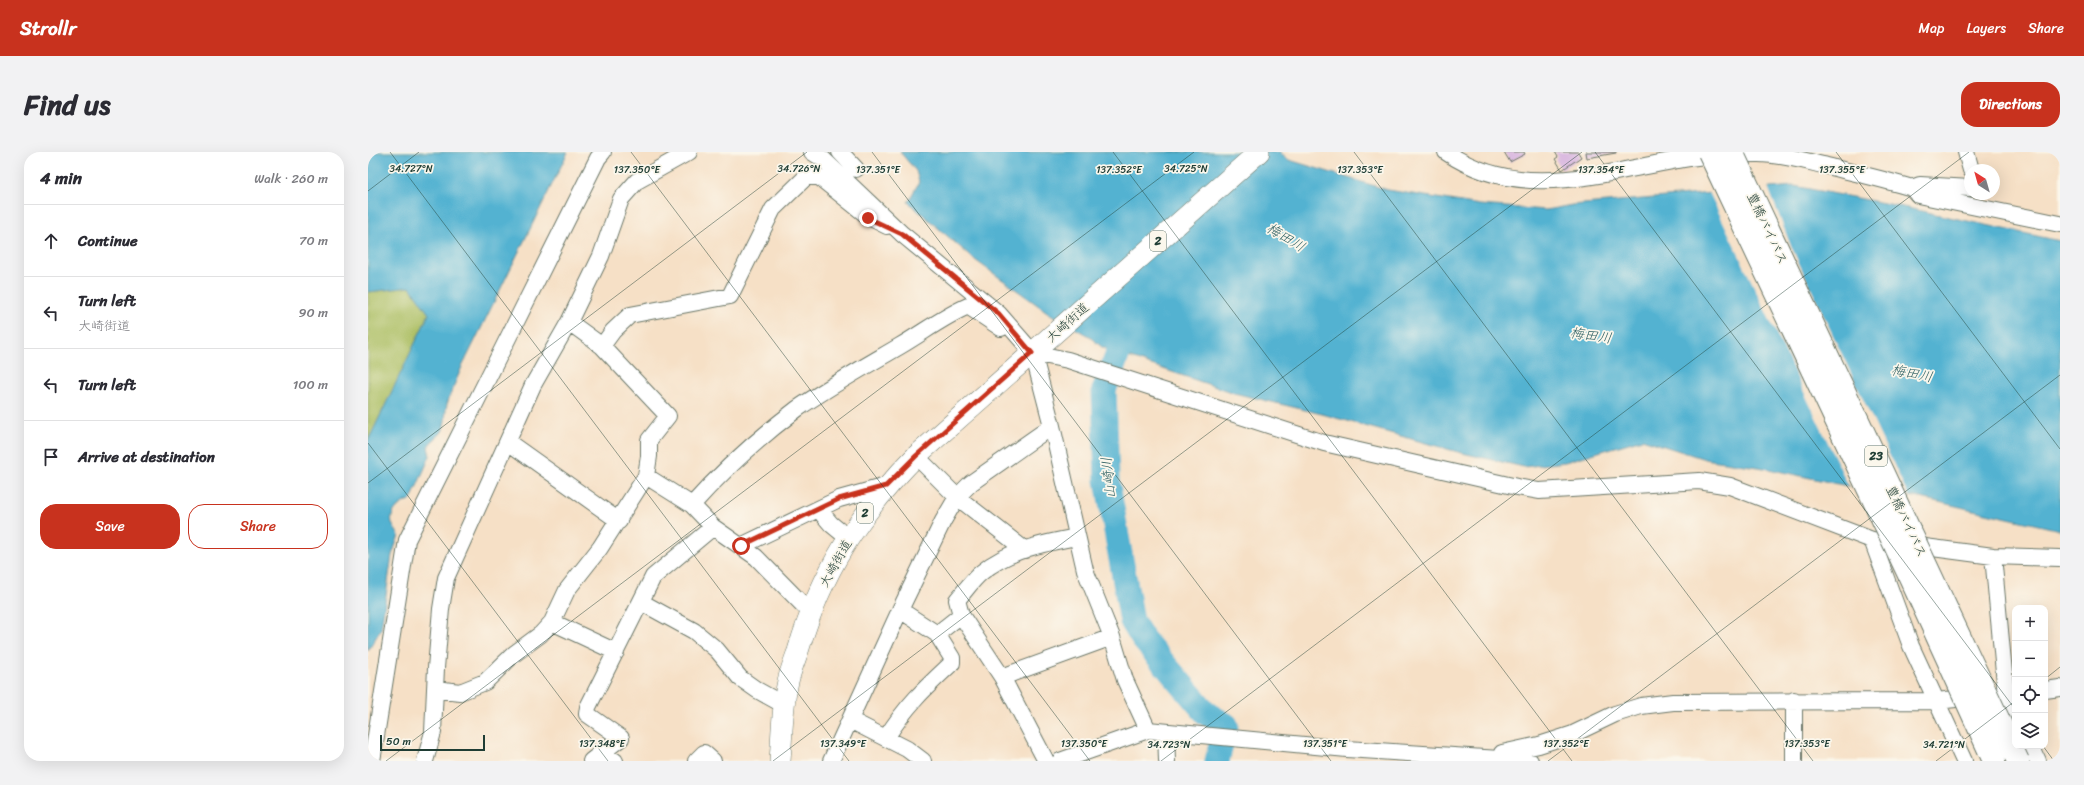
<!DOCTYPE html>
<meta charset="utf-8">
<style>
body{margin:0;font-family:Sriracha,"Klee One",sans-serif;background:#f2f2f3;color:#2b2b33}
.controls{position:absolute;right:12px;bottom:12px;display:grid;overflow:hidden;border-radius:8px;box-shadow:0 4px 16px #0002}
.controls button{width:36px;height:36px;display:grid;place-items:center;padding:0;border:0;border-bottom:1px solid #e1e1e2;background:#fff;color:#2b2b33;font:20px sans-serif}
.compass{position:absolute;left:1596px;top:12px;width:36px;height:36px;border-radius:50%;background:#fff;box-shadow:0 4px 16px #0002;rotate:323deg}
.scale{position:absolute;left:12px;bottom:10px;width:105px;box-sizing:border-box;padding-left:4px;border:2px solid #1f3d34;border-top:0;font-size:11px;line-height:14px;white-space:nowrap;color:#1f3d34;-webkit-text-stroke:3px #fbf7ec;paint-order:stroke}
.stop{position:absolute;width:12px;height:12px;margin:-9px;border:3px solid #c8321e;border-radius:50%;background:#fff}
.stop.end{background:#c8321e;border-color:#fff;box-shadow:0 1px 4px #0008}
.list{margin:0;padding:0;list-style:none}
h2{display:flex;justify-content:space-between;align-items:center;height:52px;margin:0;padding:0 16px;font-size:17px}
h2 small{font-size:13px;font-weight:400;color:#7c7c81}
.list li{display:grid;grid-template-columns:26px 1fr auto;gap:12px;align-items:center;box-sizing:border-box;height:72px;padding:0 16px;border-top:1px solid #e1e1e2}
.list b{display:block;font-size:15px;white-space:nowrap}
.list p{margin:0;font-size:13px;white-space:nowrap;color:#7c7c81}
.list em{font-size:13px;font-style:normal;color:#7c7c81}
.actions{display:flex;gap:8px;padding:12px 16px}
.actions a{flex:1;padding:9px 0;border:1px solid #c8321e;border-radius:16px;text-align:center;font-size:14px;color:#c8321e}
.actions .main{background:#c8321e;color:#fff}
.icon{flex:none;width:22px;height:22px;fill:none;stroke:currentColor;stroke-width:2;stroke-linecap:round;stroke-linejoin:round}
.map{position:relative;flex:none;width:1692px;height:609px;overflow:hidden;border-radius:16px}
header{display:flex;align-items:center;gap:24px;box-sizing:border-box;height:56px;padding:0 20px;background:#c8321e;color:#fff}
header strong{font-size:19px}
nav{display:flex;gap:22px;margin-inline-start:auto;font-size:14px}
.intro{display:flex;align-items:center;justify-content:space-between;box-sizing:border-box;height:96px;padding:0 24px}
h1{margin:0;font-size:28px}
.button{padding:10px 18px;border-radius:16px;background:#c8321e;color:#fff;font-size:14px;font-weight:700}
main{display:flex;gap:24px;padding:0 24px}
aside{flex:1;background:#fff;border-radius:16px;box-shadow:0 4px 16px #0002}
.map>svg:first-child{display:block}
.green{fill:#abbe62;stroke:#657e4b}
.water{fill:#52b2d1;stroke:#387882}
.pier{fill:#f6e0c6}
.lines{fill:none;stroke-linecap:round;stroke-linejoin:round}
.river{stroke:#52b2d1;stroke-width:25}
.building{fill:#d8b5df}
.minor-casing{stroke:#6a7667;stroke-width:18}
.major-casing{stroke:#6a7667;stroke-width:22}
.minor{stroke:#fff;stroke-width:16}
.major{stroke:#fff;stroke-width:21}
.highway-bridge-casing{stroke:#6a7667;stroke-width:24;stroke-linecap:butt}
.highway-bridge{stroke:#fff;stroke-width:22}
.route{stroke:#c8321e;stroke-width:5}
.ticks{fill:none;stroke:#1f3d34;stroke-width:1;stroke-opacity:0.45}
.labels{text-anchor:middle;stroke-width:3.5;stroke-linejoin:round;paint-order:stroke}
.shield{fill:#fbf7ec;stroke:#61756b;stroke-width:1}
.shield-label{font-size:12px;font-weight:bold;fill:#1f3d34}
.street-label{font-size:13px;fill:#1f3d34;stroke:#fbf7ec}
.water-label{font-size:14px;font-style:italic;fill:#2e6063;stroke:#fbf7ec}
.ticks-label{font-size:10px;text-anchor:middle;fill:#1f3d34;stroke:#fbf7ec;stroke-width:3.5;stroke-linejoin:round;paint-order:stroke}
</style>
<header>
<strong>Strollr</strong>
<nav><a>Map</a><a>Layers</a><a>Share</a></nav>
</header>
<div class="intro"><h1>Find us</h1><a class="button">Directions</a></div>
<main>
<aside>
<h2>4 min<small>Walk · 260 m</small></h2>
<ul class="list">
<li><svg class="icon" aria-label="ahead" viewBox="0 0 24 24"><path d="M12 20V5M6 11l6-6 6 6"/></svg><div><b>Continue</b></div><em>70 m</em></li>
<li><svg class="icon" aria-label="left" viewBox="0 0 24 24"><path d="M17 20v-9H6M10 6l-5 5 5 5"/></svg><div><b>Turn left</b><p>大崎街道</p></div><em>90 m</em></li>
<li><svg class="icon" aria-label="left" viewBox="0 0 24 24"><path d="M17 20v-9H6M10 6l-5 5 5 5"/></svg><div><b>Turn left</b></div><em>100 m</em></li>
<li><svg class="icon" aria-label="arrive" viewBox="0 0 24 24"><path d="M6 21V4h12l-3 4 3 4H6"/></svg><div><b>Arrive at destination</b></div></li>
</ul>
<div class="actions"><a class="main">Save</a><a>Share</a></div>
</aside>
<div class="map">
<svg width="1692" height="609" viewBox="0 0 1692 609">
<rect width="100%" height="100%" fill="#fbf7ec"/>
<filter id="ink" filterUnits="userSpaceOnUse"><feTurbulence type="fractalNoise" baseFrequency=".025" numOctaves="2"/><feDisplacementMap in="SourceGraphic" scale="8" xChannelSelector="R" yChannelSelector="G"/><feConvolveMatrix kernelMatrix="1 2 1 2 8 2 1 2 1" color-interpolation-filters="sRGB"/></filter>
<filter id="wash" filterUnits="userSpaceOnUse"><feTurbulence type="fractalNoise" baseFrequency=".012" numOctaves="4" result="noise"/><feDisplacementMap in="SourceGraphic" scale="16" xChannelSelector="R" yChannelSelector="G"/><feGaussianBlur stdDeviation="0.9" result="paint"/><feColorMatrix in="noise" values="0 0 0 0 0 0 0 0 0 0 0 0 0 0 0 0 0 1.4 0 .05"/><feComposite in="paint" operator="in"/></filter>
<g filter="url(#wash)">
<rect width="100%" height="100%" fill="#f6e0c6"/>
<path class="green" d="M42,135L61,162L0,289V140Z"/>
<path class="water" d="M0,0H200L93,217C88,229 83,240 79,252C77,259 78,267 76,274C74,285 64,286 60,295L62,304L43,348C33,350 21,360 24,371C25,375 29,380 31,383L24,403L13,477L0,499V289L61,162L42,135L0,140Z
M532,0H912L918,7L1020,38L1112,53L1178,58L1204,53L1426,34L1521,52L1692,89V378L1553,346L1498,338L1396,316L1337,307L1274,287L1197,310L1156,315L1090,300L954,262L866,241L757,204L734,195L719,183L682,162L607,108L540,50L551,30L548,19Z"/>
<path class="pier" d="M1400,35L1423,94L1542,347L1482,337L1341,40Z"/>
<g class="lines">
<path class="river" d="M762,170L736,238L739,328L764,469L775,487L839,562L858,573L849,609"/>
</g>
<g id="blocks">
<path class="building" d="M1136,0H1156L1157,2L1142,10Z
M1187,0H1210L1213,5L1194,18L1187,7L1190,5Z
M1218,0H1248V1L1219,6Z"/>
</g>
</g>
<g filter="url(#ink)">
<use href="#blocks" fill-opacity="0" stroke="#6a7667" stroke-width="1"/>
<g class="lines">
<defs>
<path id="minor" d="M444,0L455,7L534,82L631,162L665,201L684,274L717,418L744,485L757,528L780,578L979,597L1162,609
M472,0L488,17
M1078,0C1152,51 1235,20 1315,7C1339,3 1366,2 1390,2C1413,2 1437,9 1459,14C1487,21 1516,27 1544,36L1552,33L1602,36
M1598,0L1603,18
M1544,36L1550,43L1692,72
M234,194L245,179L262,163L362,144L405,57L438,25H451L501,65L519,74
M665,201L700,208L956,291L1149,335L1171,339L1331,329L1362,334L1504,388L1625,404L1692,406
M140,290L251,369
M548,304L589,345L657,398
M278,324L324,353L345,375L388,405L442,460
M324,353C355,318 391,286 429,257C462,234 498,214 532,194C556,180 575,165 600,154L633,176
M451,358L463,372L480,386
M1504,388L1543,494L1596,609
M373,394L471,347L518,334
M1625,404L1638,542L1647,560
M273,450L326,479L349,498L372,526L389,538L416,553
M184,470L248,500
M569,482L593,463
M634,525L744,485
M67,537L92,540L117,530L146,502L173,482L184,470L199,438L232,396L278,324L281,304V288L300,264L234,194L201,170
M1677,538L1692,536
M1426,548V609
M482,568L539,597L555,609
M798,580L799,609
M518,586C538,554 556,537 584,511V506L569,482L532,458
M1663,594L1670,609
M232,601L247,609
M1134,601L1171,593L1205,582L1247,562L1273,554L1305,550L1568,549L1647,541
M4,609L39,388L230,6L235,0
M57,609L65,580L68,516L73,457L78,426L165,233L201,170L233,104L253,47L269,29L321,0
M223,609L253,586L219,562L220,555L285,425L345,375
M328,609L336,601L345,609
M463,609L532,458L575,369L589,345L603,331L684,274
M678,609L634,525L593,463L589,448C597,439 605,427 614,420C640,398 677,391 709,385
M692,609L780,578"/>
<path id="major" d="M412,609C414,584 414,558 419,534C421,522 426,510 430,499C454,419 489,364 548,304L891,0"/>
</defs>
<use href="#minor" class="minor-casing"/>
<use href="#major" class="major-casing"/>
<use href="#minor" class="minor"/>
<use href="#major" class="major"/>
<defs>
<path id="highway-bridge" d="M1341,0L1542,425L1626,609
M1364,0L1650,609"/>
</defs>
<use href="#highway-bridge" class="highway-bridge-casing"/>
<use href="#highway-bridge" class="highway-bridge"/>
</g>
</g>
<g class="lines" filter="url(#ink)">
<path class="route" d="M373,394L471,347L518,334L548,304L664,201L631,162L534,82L500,66"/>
</g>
<path class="ticks" d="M22,0L481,609M263,0L722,609M504,0L963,609M745,0L1204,609M986,0L1445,609M1227,0L1647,557M1468,0L1692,297M0,39L51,0M0,291L240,609M0,331L439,0M1677,527L1692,515M1675,594L1686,609M18,609L826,0M405,609L1214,0M793,609L1601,0M1180,609L1692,223M1568,609L1647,549"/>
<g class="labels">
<g class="shield">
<rect x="782" y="79" width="16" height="20" rx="3"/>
<rect x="1497" y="294" width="22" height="20" rx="3"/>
<rect x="489" y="351" width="16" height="20" rx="3"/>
</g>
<g class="shield-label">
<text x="790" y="93">2</text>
<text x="1508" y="308">23</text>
<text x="497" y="365">2</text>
</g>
<g class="street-label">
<text transform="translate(1400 76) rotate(65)" y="5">豊橋バイパス</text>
<text transform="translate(699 170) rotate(-42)" y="5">大崎街道</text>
<text transform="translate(1539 369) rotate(65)" y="5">豊橋バイパス</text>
<text transform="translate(467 411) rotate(-61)" y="5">大崎街道</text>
</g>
<g class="water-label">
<text transform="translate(918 85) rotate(31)" y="5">梅田川</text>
<text transform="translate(1223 183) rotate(8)" y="5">梅田川</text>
<text transform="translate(1544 221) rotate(11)" y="5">梅田川</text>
<text transform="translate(740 326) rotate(-96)" y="5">山崎川</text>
</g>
</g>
<g class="ticks-label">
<text x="43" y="20">34.727°N</text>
<text x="431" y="20">34.726°N</text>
<text x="818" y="20">34.725°N</text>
<text x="269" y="21">137.350°E</text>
<text x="510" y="21">137.351°E</text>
<text x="751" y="21">137.352°E</text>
<text x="992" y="21">137.353°E</text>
<text x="1233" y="21">137.354°E</text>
<text x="1474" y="21">137.355°E</text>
<text x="234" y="595">137.348°E</text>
<text x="475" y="595">137.349°E</text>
<text x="716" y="595">137.350°E</text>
<text x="957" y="595">137.351°E</text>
<text x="1198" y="595">137.352°E</text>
<text x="1439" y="595">137.353°E</text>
<text x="801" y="596">34.723°N</text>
<text x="1576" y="596">34.721°N</text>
</g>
</svg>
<div class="controls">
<button>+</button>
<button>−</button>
<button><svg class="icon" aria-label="locate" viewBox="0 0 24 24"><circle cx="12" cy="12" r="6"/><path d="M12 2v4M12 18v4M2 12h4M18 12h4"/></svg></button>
<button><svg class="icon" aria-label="layers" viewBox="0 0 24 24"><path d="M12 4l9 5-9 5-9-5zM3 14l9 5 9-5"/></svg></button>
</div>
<svg class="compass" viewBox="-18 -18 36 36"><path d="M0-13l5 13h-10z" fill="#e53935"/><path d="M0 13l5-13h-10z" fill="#7c7c81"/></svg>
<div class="scale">50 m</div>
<div class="stop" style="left:373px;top:394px"></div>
<div class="stop end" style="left:500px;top:66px"></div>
</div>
</main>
